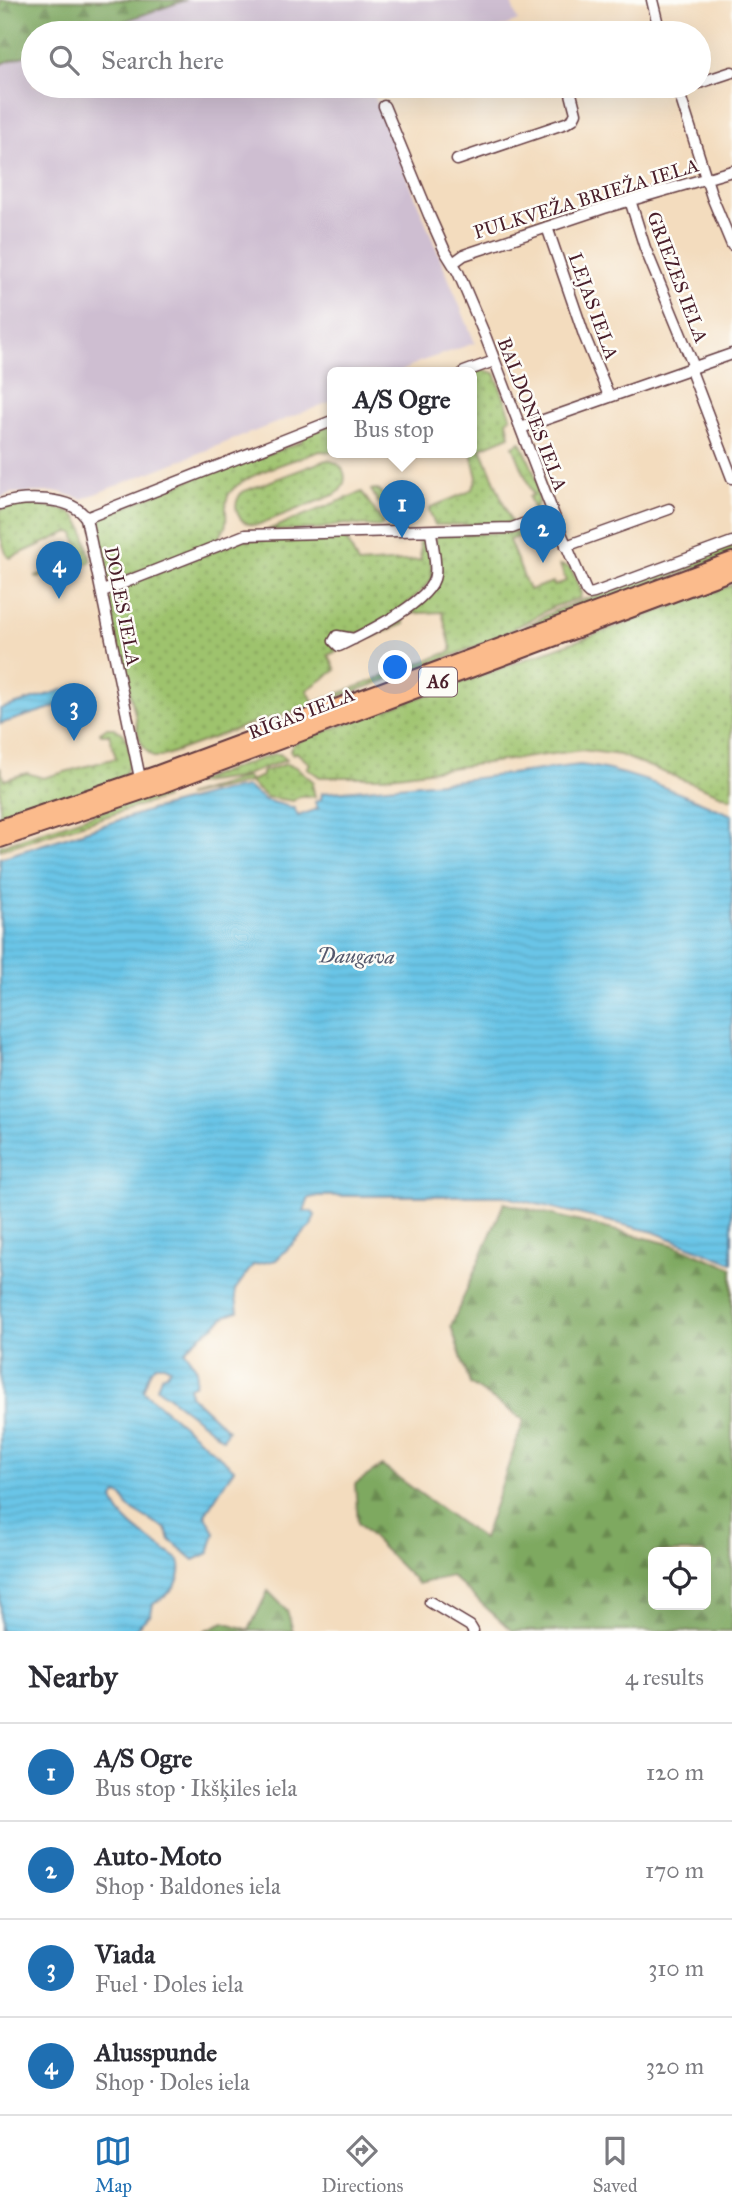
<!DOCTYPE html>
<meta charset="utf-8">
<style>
body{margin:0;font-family:"IM FELL Great Primer",serif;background:#f2f2f3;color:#2b2b33}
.controls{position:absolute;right:21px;bottom:21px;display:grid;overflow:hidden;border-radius:10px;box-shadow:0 7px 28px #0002}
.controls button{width:63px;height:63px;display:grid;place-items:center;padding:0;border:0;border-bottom:2px solid #e1e1e2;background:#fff;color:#2b2b33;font:35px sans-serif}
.you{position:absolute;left:396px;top:668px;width:24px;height:24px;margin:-18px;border:5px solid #fff;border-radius:50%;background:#1a73e8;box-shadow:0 0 0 10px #1a73e833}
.badge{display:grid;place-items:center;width:46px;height:46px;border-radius:50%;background:#1f6fb2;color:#fff;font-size:23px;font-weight:700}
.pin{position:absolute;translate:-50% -58px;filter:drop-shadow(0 2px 4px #0008)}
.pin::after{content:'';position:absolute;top:37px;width:24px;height:21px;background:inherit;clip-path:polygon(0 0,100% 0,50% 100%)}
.popup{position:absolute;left:327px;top:367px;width:150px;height:91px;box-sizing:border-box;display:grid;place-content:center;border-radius:10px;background:#fff;filter:drop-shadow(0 2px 5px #0005);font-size:23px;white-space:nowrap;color:#7c7c81}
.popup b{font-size:26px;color:#2b2b33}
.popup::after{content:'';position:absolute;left:50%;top:100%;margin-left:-14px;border:14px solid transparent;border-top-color:#fff}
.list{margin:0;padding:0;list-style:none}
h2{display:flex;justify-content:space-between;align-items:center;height:91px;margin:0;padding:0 28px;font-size:30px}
h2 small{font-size:23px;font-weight:400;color:#7c7c81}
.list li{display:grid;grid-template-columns:46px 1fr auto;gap:21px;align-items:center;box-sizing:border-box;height:98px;padding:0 28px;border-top:2px solid #e1e1e2}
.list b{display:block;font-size:26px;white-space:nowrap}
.list p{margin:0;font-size:23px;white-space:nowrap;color:#7c7c81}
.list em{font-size:23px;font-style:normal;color:#7c7c81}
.icon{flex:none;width:38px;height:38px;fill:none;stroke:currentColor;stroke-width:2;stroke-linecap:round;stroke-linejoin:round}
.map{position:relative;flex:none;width:732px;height:1631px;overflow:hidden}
.search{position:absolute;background:#fff;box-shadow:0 7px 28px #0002;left:21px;right:21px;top:21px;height:77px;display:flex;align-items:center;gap:18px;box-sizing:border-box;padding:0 24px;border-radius:38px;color:#7c7c81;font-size:26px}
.sheet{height:483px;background:#fff}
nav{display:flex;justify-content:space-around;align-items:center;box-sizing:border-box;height:98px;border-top:2px solid #e1e1e2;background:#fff;font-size:19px;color:#7c7c81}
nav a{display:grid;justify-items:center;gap:4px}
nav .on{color:#1f6fb2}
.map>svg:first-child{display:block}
.industrial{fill:#cebed1}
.grass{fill:url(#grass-dots);stroke:#74714c;stroke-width:2}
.forest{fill:url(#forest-firs);stroke:#646446;stroke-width:2;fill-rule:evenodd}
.water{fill:url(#water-rules);stroke:#5a7289;stroke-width:2}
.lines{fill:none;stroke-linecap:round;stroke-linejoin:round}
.minor-casing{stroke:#633b41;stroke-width:13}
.highway-casing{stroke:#633b41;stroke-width:18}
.minor{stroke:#fff;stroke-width:10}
.highway{stroke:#fbbb8c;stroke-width:14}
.labels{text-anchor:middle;stroke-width:5;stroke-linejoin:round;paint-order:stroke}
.shield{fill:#fdfcf7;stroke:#806168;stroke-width:2}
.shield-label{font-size:18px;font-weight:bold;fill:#4a1f2b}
.street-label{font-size:19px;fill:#4a1f2b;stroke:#fdfcf7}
.water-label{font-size:21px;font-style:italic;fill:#55596d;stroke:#fdfcf7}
</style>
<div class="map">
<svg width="732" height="1631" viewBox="0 0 732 1631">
<defs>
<pattern id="grass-dots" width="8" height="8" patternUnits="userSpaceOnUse" patternTransform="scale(1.75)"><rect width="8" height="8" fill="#9ec36d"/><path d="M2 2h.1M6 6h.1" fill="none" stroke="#839e5a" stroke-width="1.8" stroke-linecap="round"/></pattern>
<pattern id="forest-firs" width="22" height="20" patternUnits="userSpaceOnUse" patternTransform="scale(1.75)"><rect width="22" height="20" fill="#7ea960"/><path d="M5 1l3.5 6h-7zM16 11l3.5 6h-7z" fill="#69894f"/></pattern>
<pattern id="water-rules" width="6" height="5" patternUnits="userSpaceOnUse" patternTransform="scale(1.75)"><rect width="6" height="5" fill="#69c5e7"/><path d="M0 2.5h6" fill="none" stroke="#5da9c6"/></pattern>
</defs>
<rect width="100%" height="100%" fill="#fdfcf7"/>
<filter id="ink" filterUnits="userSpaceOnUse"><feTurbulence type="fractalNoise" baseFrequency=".0143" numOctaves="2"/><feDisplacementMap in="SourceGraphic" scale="14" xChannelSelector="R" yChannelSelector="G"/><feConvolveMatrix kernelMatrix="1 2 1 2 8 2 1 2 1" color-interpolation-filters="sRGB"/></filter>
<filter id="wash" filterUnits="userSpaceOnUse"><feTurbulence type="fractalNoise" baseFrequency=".00686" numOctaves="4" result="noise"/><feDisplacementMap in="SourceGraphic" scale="28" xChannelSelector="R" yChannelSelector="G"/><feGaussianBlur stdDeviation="1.57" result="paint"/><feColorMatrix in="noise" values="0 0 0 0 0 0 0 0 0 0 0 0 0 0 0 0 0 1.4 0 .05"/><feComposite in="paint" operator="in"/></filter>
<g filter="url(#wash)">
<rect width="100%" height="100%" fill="#f3dcbe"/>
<path class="industrial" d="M186,0H510L518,21L486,33H89Z
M33,53V86H370L475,343L419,362L400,372H332V401L82,499L59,492L11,493L0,498V64Z"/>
<path class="grass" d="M483,370L495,373L511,416L507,421L510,436L481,448L512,524L435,525L429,510L431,507L466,493L473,488L477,478L471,452L472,372Z
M332,424V452L320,451C299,459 236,476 228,496C221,514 235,521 215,542L120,579H109L102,573L92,520L239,460L247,462L303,441L302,436Z
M521,442C529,462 547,491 534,511L529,497L533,495L513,446Z
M326,460C346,462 351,482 336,494L257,525C238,525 230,507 242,492Z
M374,489L380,491L389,505L404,506L408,526C390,529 380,504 371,490Z
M362,492L383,523L380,527L345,524L317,529L265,531Z
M29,504C81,511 80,511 91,561L90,563L38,578L36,576L80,559L74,533L69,532L10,558L7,556L0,536V510L11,506Z
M548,522L552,525L509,540L529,590L553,582L554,586L566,581L560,565L571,568L581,592L580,598L553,607L495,639L454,655L315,706L253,723L161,757H153C140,746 137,735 136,718L109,606L113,593L119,588L242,540L346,537L358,564L421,560L419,536H427L429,540L432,579C419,596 382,625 362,632C355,634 347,632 340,632L330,640L334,649L360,639L361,641L328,655L336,670L307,690L314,703L452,651L442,612L402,614L404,624L372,637L371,635L432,589L436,535L517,532Z
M732,545V554L496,643L556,610Z
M732,585V799L620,755L582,750L383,777H320L307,768L310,764L296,752L292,754L290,751L293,744L301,740Z
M106,728H114L124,734C132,754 135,768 116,782L0,822V767L4,780L27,773L43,778L116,758L109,734H101L100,732Z
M274,754H280L286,760L237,778L178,786L203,779Z
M286,764L296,767L314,782L312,784L315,797C305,796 303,793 293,801L266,797L249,782L186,796L247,777L250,781L262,776V772Z
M162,791L165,798L0,850V846Z"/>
<path class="forest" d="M0,0H186L89,33H33V53L0,64Z
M504,1203L674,1245L732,1268V1631H512L451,1576L418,1584L358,1523L355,1484L382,1466L483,1539L524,1420L470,1384L451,1326ZM653,1552H706V1605H653Z
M268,1591L287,1610L293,1631H204L224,1622L249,1630Z"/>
<path class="water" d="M76,686L80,699L0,724V709Z
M580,765C634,771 682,795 732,815V1263L654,1232L503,1196H319L309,1198L304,1211L312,1212L315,1215L311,1226L276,1260L253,1265L235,1290L238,1311C222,1315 222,1321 210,1329C200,1336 193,1341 185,1351L197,1369L195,1384L189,1387L190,1395L228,1430L223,1439L157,1388L161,1376L167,1374L170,1368L164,1365H156L150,1372L143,1391L234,1469L205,1514L215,1533L209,1553L194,1560L170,1540L166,1529L129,1508L122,1496L117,1494L113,1498C117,1522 159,1545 179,1560C185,1581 170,1594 153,1604L151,1614L133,1631H0V858L151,810L223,791L247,787L265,800L294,808L298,816L318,809L315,802L321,799L322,793L453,781Z"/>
</g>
<g filter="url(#ink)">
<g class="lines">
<defs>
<path id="minor" d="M652,0L660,33
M699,83L732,72
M677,86L712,197L732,245
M678,89L689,86
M384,106L429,215L445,251L458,272L486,338L558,526L586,591L589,594L594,593L732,542
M457,160L566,123L573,119L576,113L569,86
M630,200L645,248L694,367
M547,227L584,335L609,396
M453,263L464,255L604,208L732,171
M690,368L732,478
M464,372L494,361
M521,428L732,354
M0,504C22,497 72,495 86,518L141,783
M86,518L332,421
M566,546L669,509
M103,591L245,535L512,528L552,513
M354,639L337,636L334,641L339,646C362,635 432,602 435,575C437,561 432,544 431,531
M430,1602L470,1626L473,1631"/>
<path id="highway" d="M0,827L158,773L732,560
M0,840L163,785L732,572"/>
</defs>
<use href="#minor" class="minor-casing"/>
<use href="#highway" class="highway-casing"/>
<use href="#minor" class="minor"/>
<use href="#highway" class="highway"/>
</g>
</g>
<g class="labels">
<rect class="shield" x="419" y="667.5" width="38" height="29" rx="5"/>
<g class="shield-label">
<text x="438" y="688">A6</text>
</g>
<g class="street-label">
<text transform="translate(586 198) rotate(-17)" y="7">PULKVEŽA BRIEŽA IELA</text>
<text transform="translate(678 277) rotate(69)" y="7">GRIEZES IELA</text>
<text transform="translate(594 306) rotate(70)" y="7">LEJAS IELA</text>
<text transform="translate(533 414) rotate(69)" y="7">BALDONES IELA</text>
<text transform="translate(123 606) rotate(79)" y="7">DOLES IELA</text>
<text transform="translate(301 713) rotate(-21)" y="7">RĪGAS IELA</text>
</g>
<g class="water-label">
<text transform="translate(356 956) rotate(1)" y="7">Daugava</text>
</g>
</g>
</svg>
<div class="controls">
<button><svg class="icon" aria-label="locate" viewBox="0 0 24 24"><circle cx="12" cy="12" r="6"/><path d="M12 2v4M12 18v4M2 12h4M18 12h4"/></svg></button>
</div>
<div class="you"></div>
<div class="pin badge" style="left:402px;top:538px">1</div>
<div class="popup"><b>A/S Ogre</b>Bus stop</div>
<div class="pin badge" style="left:543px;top:563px">2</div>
<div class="pin badge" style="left:74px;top:741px">3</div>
<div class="pin badge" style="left:59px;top:599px">4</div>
<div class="search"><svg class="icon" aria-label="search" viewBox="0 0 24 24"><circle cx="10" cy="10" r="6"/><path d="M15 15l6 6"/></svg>Search here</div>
</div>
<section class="sheet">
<h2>Nearby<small>4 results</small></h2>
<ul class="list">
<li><span class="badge">1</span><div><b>A/S Ogre</b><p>Bus stop · Ikšķiles iela</p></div><em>120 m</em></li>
<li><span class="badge">2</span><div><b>Auto-Moto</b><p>Shop · Baldones iela</p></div><em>170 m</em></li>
<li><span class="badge">3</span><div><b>Viada</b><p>Fuel · Doles iela</p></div><em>310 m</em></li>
<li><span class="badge">4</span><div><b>Alusspunde</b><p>Shop · Doles iela</p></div><em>320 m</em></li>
</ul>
</section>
<nav>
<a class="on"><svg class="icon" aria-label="map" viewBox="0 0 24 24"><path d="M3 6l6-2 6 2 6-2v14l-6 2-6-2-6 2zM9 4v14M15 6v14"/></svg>Map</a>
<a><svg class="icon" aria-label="directions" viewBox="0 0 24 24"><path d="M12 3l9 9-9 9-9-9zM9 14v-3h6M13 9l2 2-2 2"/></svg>Directions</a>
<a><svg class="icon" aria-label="saved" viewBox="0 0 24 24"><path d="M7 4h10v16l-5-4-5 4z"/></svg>Saved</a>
</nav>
